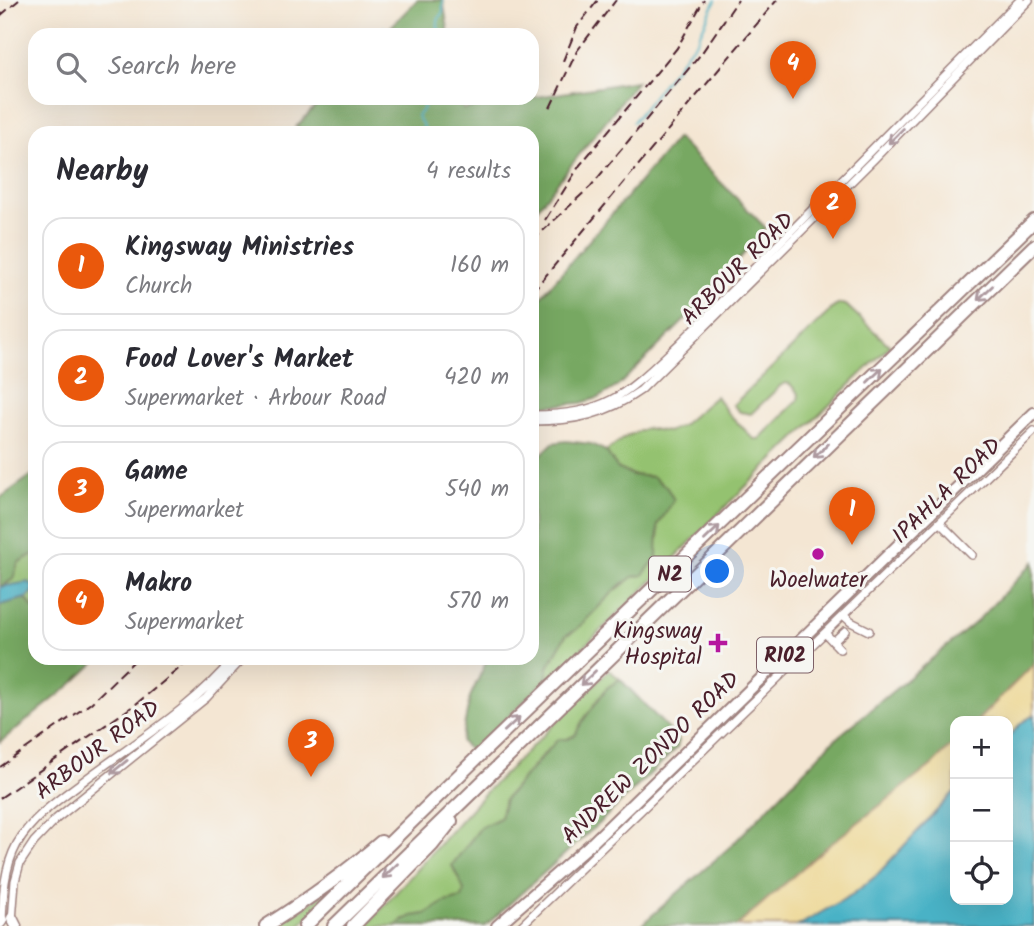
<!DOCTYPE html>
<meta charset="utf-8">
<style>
body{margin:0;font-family:Kalam,sans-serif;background:#f7f7f7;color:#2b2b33}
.controls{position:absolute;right:21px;bottom:21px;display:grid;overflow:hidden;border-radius:14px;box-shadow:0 7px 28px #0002}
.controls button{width:63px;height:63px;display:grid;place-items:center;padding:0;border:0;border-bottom:2px solid #e1e1e2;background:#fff;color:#2b2b33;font:35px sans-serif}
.you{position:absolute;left:718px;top:572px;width:24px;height:24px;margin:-18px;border:5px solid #fff;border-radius:50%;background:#1a73e8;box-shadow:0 0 0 10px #1a73e833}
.badge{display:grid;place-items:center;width:46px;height:46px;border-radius:50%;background:#ea580c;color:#fff;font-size:23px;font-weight:700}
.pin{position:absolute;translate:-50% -58px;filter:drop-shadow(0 2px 4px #0008)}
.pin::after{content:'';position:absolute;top:37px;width:24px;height:21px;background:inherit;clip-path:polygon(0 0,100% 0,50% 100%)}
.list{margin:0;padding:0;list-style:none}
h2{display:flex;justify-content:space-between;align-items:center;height:91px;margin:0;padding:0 28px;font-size:30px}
h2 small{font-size:23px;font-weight:400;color:#7c7c81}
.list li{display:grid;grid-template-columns:46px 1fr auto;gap:21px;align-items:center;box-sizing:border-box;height:98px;margin:0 14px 14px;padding:0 14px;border:2px solid #e1e1e2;border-radius:21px}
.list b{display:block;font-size:26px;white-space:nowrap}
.list p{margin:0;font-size:23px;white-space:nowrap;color:#7c7c81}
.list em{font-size:23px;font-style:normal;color:#7c7c81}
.icon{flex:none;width:38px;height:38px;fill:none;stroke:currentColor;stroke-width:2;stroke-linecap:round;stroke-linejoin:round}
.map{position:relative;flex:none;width:1034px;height:926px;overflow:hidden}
.search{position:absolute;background:#fff;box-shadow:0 7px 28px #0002;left:28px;top:28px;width:511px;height:77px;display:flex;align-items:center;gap:18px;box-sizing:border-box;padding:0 24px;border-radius:21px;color:#7c7c81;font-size:26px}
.panel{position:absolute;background:#fff;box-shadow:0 7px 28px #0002;left:28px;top:126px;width:511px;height:539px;border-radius:21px}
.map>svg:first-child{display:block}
.green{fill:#94c270;stroke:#6f704e;stroke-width:2}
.forest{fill:#77a862;stroke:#606446;stroke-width:2}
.sand{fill:#eeda9e;stroke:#9c7c64;stroke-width:2}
.water{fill:#48b2c6;stroke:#496878;stroke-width:2}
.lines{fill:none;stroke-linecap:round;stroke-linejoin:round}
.stream{stroke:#48b2c6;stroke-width:2}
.minor-casing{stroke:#9f827f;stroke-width:10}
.secondary-casing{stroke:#9f827f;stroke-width:13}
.primary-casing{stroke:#9f827f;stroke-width:14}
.motorway-casing{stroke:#9f827f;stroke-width:16}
.minor{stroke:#fff;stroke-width:7}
.secondary{stroke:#fff;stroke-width:10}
.primary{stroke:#fff;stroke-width:10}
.motorway{stroke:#fff;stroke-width:12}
.rail{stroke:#4a1f2b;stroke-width:2;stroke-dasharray:10 5;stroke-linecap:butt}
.oneway{stroke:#ae9aa0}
.poi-dot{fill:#b5179e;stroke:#f6f6f2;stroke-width:2.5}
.labels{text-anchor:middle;stroke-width:6;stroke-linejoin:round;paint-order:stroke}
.shield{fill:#f6f6f2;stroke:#7e6067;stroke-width:2}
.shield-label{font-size:21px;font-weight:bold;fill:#4a1f2b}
.street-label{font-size:23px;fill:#4a1f2b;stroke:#f6f6f2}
.poi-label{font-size:23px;fill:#4a1f2b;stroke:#f6f6f2}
</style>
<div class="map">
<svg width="1034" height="926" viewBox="0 0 1034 926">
<rect width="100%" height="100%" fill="#f6f6f2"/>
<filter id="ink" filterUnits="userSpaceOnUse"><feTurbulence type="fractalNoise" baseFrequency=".0143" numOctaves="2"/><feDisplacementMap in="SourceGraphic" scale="14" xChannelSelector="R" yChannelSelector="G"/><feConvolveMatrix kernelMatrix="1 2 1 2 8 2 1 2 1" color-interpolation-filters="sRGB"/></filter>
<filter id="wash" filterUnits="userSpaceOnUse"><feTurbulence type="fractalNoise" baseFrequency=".00686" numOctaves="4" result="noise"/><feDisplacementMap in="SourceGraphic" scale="28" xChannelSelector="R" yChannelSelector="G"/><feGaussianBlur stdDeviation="1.57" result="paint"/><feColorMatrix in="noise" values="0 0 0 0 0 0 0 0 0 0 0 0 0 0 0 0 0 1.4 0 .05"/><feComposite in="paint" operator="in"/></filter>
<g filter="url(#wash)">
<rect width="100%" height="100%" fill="#f4e6d3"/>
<path class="green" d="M840,304L846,305L890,346L733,499L656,577L566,664L546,680L548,667L566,635L576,630L611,594L633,577L659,537L658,525L667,511V488L653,477L632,475L618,469L606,451L627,436L646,428L667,432L681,426L716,396L727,412L754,439H759L798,400L799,394L790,384L785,383L780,386L751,414L740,412L733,405L834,307Z
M35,553V611L26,598L33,592L29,583L3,586L13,579L18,563Z
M609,670L620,679L607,688L582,722L576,735L549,748L505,799L500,818L481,827L452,865L465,890L462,898L445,902L425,914L404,919L397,926H366L486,792Z
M348,879L299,926H275Z"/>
<path class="forest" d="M417,0H443L449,35H383Z
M637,81L532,215V133H306L296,127L323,98H461L463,109Z
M677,138L766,228L698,307L618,386L598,398L581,403L532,407V307Z
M566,441L591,444L606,451L618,469L632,475L653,477L667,488L674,500L658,525L657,557L643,575L633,577L618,587L576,630L566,635L548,667L546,680L472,752L461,742L470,697L488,658H532V463L553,443Z
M35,473V553L18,563L13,579L0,587V498Z
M1034,562V664L977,721H955V742L932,765L824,849L737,926H640L732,845L833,741L976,622Z
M26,598L35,611V658H100L71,685L0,742V605Z
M620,679L679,740L677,748L597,825L485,926H395L412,916L425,914L445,902L462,898L464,890L452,865L481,827L500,818L505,799L558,739H567L575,735L582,722L607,688Z"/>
<path class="sand" d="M1034,664V715L1021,723L1008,738V721H977Z
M955,742V791L876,876L853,894L798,926H737L824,849L932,765Z"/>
<path class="water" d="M29,582L33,586V592L26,598L0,605V587Z
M1034,715V926H798L853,894L876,876L955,791V900H1008V738L1021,723Z"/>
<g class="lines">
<path class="stream" d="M384,27L388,35
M443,35C435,28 437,19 443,12V0
M633,122L697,40L716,0
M419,133L424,127L417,116L424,108L420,98"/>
</g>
</g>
<g filter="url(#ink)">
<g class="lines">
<defs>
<path id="minor" d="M532,415C609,415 627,393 680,343L1020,0
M532,421C574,421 606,415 641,390L874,159L1029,0
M940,523L972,555
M843,615L851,622L869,631
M825,633L840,649
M833,642L845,631
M12,921L15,881L20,863L34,842L56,819L206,698L243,658
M2,922C3,895 4,868 17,844C32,817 62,797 86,779C137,741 194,707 234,658
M521,926L1034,431"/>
<path id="secondary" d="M12,918L16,926
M0,923L2,920"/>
<path id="primary" d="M497,926L592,843L1034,413"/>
<path id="motorway" d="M266,926C307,900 344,874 381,842
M305,926L487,748L1034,221
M334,926L1034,246
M353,926L432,845L451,821"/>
</defs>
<use href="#minor" class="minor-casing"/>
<use href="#secondary" class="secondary-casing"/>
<use href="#primary" class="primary-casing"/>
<use href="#motorway" class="motorway-casing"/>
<use href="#minor" class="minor"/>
<use href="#secondary" class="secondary"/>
<use href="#primary" class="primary"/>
<use href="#motorway" class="motorway"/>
<path class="rail" d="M0,16L19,0
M563,61L577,27L598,0
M550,108L577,51L616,0
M545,220L580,165L677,48L704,0
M532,241L591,186L605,169L701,54L738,0
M532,292L777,0
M0,767L91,703L137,658
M0,798L136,704L192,658"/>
</g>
<defs><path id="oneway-shaft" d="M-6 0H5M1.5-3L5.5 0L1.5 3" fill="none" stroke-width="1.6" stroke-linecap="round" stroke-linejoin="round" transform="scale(1.75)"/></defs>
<g class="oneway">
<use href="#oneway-shaft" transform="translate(896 136) rotate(135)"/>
<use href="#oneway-shaft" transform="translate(985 293) rotate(136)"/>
<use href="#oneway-shaft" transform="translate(875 375) rotate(-44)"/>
<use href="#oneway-shaft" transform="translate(821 451) rotate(136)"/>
<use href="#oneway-shaft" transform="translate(712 533) rotate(-44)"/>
<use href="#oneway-shaft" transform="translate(588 678) rotate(136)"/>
<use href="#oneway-shaft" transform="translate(512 724) rotate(-43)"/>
<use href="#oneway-shaft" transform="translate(119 767) rotate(141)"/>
<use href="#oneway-shaft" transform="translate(390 871) rotate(136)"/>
</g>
</g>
<g class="poi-dot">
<circle cx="818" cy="554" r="7"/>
<path d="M714.5 632.5h7v7h7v7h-7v7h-7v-7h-7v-7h7z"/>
</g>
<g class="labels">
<g class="shield">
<rect x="649" y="556.5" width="42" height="35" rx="5"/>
<rect x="757" y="637.5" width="56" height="35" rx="5"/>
</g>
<g class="shield-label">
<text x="670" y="581">N2</text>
<text x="785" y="662">R102</text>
</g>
<g class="street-label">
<text transform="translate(737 268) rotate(-45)" y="8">ARBOUR ROAD</text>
<text transform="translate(946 490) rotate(-44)" y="8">IPAHLA ROAD</text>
<text transform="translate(97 749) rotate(-37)" y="8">ARBOUR ROAD</text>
<text transform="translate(650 757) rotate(-44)" y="8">ANDREW ZONDO ROAD</text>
</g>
<g class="poi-label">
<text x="818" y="587">Woelwater</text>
<text x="702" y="638" text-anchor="end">Kingsway<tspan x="702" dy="26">Hospital</tspan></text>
</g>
</g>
</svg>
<div class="controls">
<button>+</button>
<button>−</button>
<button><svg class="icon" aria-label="locate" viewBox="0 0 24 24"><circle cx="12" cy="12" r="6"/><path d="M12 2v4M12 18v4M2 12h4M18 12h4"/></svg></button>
</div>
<div class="you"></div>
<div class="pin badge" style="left:852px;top:545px">1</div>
<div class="pin badge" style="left:833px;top:239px">2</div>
<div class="pin badge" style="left:311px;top:777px">3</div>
<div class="pin badge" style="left:793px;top:99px">4</div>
<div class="search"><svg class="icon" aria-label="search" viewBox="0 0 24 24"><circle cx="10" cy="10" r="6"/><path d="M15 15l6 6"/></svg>Search here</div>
<section class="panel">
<h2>Nearby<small>4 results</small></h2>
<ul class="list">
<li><span class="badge">1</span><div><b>Kingsway Ministries</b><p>Church</p></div><em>160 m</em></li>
<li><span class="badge">2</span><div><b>Food Lover's Market</b><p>Supermarket · Arbour Road</p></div><em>420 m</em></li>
<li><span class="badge">3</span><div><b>Game</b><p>Supermarket</p></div><em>540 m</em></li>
<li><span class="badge">4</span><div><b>Makro</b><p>Supermarket</p></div><em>570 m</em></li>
</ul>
</section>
</div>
